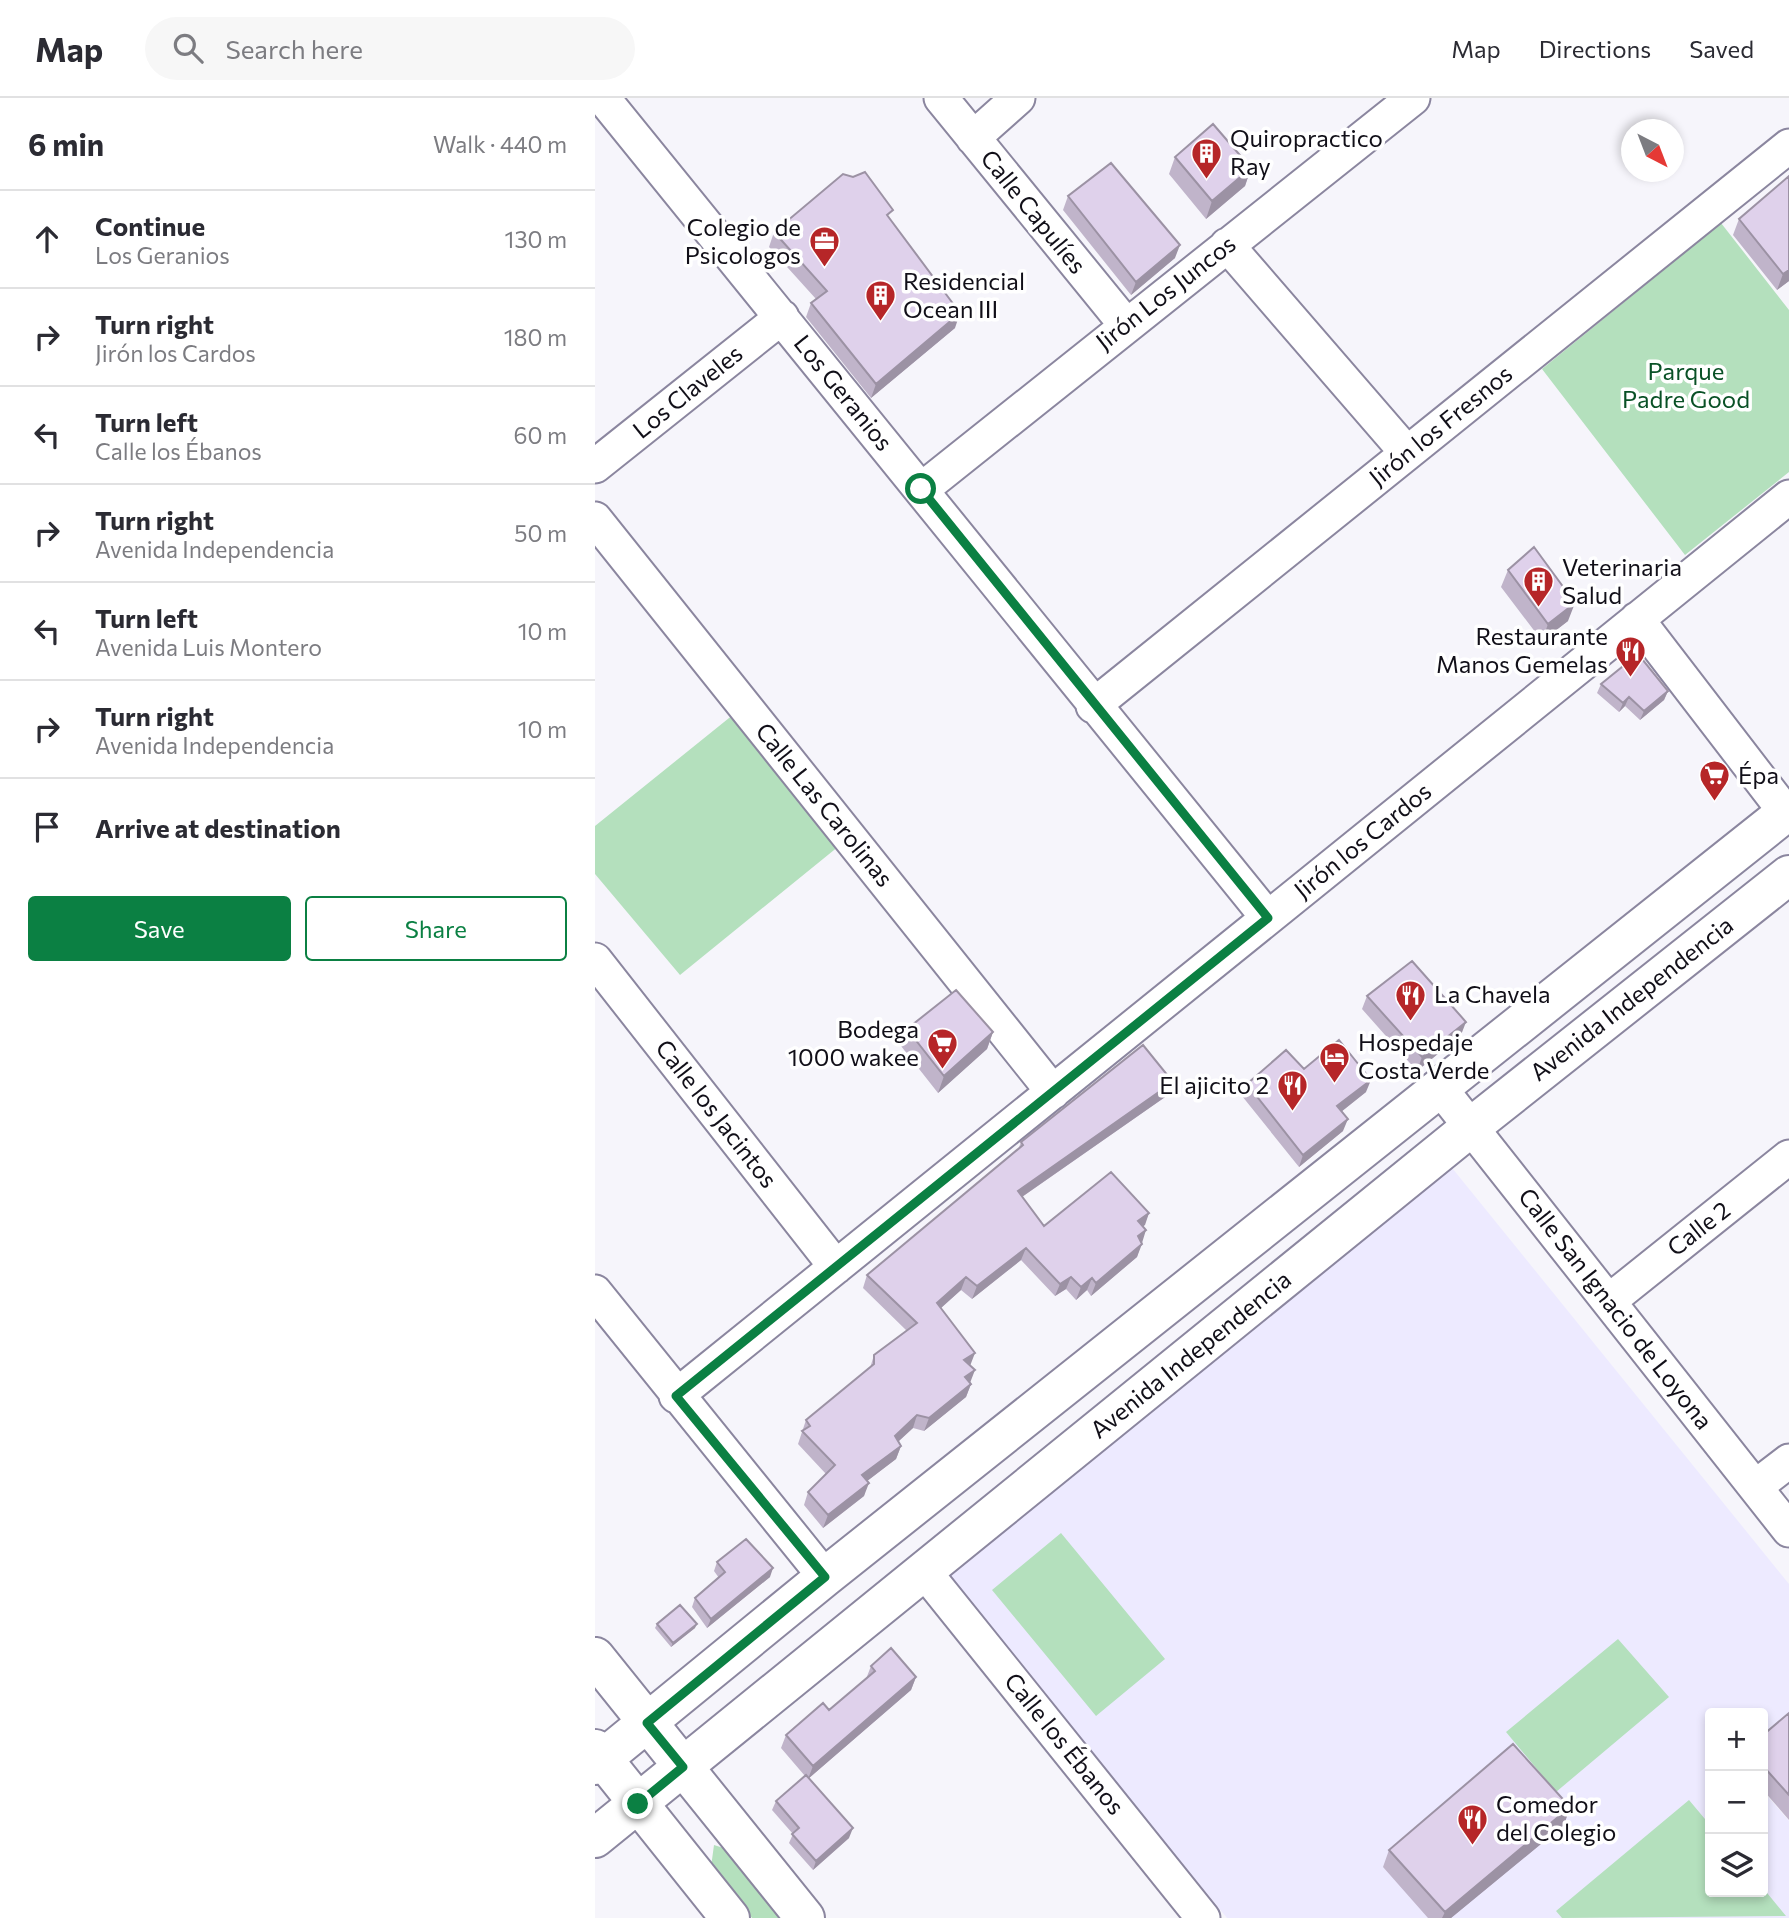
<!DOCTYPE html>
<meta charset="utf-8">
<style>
body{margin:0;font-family:Commissioner,sans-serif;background:#f7f7f7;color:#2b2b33}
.controls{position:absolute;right:21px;bottom:21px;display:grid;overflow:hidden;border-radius:7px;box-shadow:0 4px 10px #0003}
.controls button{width:63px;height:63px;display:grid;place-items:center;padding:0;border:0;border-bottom:2px solid #e1e1e2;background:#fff;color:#2b2b33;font:35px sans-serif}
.compass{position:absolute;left:1026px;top:21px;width:63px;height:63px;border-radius:50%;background:#fff;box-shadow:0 4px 10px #0003;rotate:138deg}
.stop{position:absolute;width:21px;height:21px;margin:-16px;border:5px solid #0b8043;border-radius:50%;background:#fff}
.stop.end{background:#0b8043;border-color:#fff;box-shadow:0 2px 7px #0008}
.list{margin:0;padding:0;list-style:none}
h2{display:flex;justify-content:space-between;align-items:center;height:91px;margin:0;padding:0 28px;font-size:30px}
h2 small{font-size:23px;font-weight:400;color:#7c7c81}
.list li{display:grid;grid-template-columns:46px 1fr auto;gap:21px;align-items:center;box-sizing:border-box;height:98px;padding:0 28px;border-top:2px solid #e1e1e2}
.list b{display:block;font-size:26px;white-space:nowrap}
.list p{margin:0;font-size:23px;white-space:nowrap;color:#7c7c81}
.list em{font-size:23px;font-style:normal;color:#7c7c81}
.actions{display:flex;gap:14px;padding:21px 28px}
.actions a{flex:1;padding:16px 0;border:2px solid #0b8043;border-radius:7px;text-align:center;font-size:24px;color:#0b8043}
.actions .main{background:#0b8043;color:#fff}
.icon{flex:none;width:38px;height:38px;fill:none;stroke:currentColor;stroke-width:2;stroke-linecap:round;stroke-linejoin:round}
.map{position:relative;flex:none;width:1194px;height:1820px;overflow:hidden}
header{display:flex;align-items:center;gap:42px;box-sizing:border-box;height:98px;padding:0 35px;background:#fff;border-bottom:2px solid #e1e1e2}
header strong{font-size:33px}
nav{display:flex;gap:38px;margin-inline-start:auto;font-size:24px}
.search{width:490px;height:63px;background:#f7f7f7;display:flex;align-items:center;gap:18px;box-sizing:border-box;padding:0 24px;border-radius:38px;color:#7c7c81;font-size:26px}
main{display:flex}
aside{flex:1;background:#fff}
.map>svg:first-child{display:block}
.built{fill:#edeaff}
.green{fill:#b4e0bd}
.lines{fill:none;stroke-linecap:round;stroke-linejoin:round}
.minor-casing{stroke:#8b869f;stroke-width:37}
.major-casing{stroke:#8b869f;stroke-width:42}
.minor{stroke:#fff;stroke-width:33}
.major{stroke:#fff;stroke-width:38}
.wall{fill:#c0b4ca}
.shaded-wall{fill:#9c92a4}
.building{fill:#dfd1eb;stroke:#9c92a4;stroke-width:2}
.route{stroke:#0b8043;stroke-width:9}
.labels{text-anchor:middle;stroke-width:7;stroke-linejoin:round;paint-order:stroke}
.poi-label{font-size:24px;fill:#110f18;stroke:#fff;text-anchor:start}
.street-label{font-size:24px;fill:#110f18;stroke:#fff}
.park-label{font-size:24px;fill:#095126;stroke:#fff}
</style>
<header>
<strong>Map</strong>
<div class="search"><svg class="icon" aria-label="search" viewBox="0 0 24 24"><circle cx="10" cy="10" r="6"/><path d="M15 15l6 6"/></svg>Search here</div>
<nav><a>Map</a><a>Directions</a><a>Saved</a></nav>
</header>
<main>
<aside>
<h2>6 min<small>Walk · 440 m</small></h2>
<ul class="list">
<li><svg class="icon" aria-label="ahead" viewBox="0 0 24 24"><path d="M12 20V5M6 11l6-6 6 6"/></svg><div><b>Continue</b><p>Los Geranios</p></div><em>130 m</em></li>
<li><svg class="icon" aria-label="right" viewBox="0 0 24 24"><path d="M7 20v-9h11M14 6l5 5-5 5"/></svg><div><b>Turn right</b><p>Jirón los Cardos</p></div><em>180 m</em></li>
<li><svg class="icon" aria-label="left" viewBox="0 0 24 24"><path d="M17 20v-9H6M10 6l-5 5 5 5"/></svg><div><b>Turn left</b><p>Calle los Ébanos</p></div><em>60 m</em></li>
<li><svg class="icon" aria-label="right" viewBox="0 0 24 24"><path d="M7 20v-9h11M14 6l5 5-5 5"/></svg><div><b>Turn right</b><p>Avenida Independencia</p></div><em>50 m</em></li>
<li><svg class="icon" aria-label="left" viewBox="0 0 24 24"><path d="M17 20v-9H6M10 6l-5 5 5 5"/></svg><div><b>Turn left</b><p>Avenida Luis Montero</p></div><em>10 m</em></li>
<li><svg class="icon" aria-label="right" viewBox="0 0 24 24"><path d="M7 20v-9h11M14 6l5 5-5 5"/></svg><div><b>Turn right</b><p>Avenida Independencia</p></div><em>10 m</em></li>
<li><svg class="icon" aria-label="arrive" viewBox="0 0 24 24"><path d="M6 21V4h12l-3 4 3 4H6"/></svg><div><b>Arrive at destination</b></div></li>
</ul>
<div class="actions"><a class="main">Save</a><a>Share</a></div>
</aside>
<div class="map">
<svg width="1194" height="1820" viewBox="0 0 1194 1820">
<rect width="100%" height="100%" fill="#f6f5fb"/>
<path class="built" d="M849,1060L1194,1486V1624L1168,1647V1615H1115V1794H1168V1693L1194,1723V1820H632L346,1470Z"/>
<path class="green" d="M1126,125L1194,212V374L1090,457L947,271Z
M139,616L244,748L85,877L0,776V728Z
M466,1435L570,1561L501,1618L397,1492Z
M1023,1541L1074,1599L961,1694L911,1634Z
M1094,1702L1115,1727V1794H1168V1790L1191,1818L967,1820L961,1813Z
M119,1747L141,1754L195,1820H157L116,1769Z"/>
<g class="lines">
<defs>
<path id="minor" d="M8,0L673,820
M346,0L531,227
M378,40L423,0
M632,147L812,355
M0,368L187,219
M326,392L818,0
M0,421L458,994
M1042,521L1191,715
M498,608L1194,48
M0,862L241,1169
M845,990L1194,1432
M0,1194L230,1479
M1014,1203L1194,1059
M81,1298L1194,399
M1160,1389L1194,1363
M329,1473L608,1820"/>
<path id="major" d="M0,1559L210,1820
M0,1651L135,1820
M0,1667L230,1479L1194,712
M0,1740L876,1029L1194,777"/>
</defs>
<use href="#minor" class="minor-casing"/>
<use href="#major" class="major-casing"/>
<use href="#minor" class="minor"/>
<use href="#major" class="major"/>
</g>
<path class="wall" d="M580,59L656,70L650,88L611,121L574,76Z
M1194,78V183L1182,192L1138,137L1144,121Z
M473,98L580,160L536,197L468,112Z
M295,121L360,230L276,300L211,219L216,205L221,201L174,149L179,134Z
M913,472L973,523L947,543L906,489Z
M1006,586L1073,593L1069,602L1045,622L1030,608L1024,614L1002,595Z
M772,898L866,937L822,973L767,911Z
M312,931L398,934L392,951L343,995L306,948Z
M709,971L771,994L746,1014L748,1033L704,1069L647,998L652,986Z
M578,984L573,997L427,1099L449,1128L554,1115L548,1129L546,1145L542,1159L496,1198L492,1192L481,1202L471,1191L460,1198L426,1162L377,1201L366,1192L346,1210L375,1267V1285L376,1286L371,1299L329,1333L318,1330L303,1344L306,1348L301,1361L272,1383L269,1398L228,1430L209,1407L213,1394L231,1376L203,1346L211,1322L275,1270L279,1257L312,1233L268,1190L272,1177L423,1052L426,1044Z
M122,1464L175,1479L112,1530L97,1509L100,1500L124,1480L119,1473Z
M62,1526L100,1530L76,1549L60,1530Z
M276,1568L321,1579L316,1592L214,1680L254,1740L218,1772L194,1745L198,1736L177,1712L181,1703L210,1678L186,1650L191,1637L234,1612L271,1581Z
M1194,1615V1722L1168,1692V1637Z
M975,1709L969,1727L856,1820H833L788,1769L794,1752Z"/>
<path class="shaded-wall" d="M656,70L650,88L611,121L617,103Z
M585,147L580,160L536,197L541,184Z
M1194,172V183L1182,192L1188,176Z
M365,215L360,230L276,300L281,286Z
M980,505L973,523L947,543L953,526Z
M1073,593L1069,602L1045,622L1049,613Z
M1034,599L1030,608L1024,614L1028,605Z
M871,924L866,937L822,973L827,959Z
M398,934L392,951L343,995L349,978Z
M776,982L771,994L737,1021L742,1008Z
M578,984L573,997L418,1105L423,1093Z
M753,1021L748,1033L704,1069L708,1057Z
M554,1115L550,1127L538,1136L543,1123Z
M551,1132L547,1145L543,1138Z
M547,1146L542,1159L496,1198L501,1185Z
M431,1150L426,1162L377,1201L382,1188Z
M371,1179L366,1192L337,1218L342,1205Z
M476,1179L471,1191L460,1198L465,1186Z
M497,1180L492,1192L481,1202L486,1189Z
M380,1255L375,1268L369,1262Z
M380,1272L375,1285L365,1292L370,1279Z
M376,1286L371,1299L329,1333L334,1320Z
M322,1317L318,1330L295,1351L300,1338Z
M306,1348L301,1361L263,1390L267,1377Z
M274,1385L269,1398L228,1430L233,1417Z
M178,1470L175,1479L112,1530L116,1521Z
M102,1526L100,1530L76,1549L78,1545Z
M321,1579L316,1592L213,1681L218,1668Z
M975,1709L969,1727L856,1820H847L850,1814Z
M258,1730L254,1740L218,1772L221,1763Z"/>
<path class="building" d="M618,26L656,70L617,103L580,59Z
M516,65L585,147L541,184L473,98Z
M270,74L298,112L292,117L365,215L281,286L216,205L232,193L179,134L248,76L258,79Z
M1194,78V172L1188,176L1144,121Z
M939,449L980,505L953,526L913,472Z
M1043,556L1073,593L1049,613L1034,599L1028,605L1006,586Z
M817,863L871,924L827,959L772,898Z
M361,892L398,934L349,978L312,931Z
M744,942L776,982L742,1008L753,1021L708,1057L652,986L691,952L709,971Z
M548,947L578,984L423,1093L449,1128L516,1074L554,1115L543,1123L551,1132L543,1138L547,1146L501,1185L497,1180L486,1189L476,1179L465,1186L431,1150L382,1188L371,1179L342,1205L380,1255L369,1262L380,1272L370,1279L376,1286L334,1320L322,1317L300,1338L306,1348L267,1377L274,1385L233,1417L213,1394L240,1367L207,1333L215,1328L211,1322L279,1266V1257L322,1225L272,1177L428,1047L426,1044Z
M151,1441L178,1470L116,1521L100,1500L130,1474L122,1464Z
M85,1507L102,1526L78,1545L62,1526Z
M296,1550L321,1579L218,1668L191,1637L228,1605L234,1612L280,1573L276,1568Z
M1194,1615V1697L1168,1668V1637Z
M918,1646L975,1709L850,1814L794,1752Z
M211,1677L258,1730L221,1763L197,1736L204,1730L181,1703Z"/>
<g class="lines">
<path class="route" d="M43,1706L88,1669L52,1625L230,1479L81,1298L673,820L326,391"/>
</g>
<defs>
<symbol id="building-pin" viewBox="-11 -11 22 30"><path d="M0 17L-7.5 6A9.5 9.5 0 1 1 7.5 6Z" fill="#b62628" stroke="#fff"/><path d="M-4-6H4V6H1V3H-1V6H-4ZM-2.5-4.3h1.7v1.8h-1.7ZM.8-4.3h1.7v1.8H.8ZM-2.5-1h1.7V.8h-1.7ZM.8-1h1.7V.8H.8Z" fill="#fff"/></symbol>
<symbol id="office-pin" viewBox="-11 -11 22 30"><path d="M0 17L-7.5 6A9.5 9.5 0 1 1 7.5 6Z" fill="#b62628" stroke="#fff"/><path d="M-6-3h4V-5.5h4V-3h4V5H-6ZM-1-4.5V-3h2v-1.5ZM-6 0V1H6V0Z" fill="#fff"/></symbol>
<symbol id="restaurant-pin" viewBox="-11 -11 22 30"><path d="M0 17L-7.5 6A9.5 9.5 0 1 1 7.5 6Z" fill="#b62628" stroke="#fff"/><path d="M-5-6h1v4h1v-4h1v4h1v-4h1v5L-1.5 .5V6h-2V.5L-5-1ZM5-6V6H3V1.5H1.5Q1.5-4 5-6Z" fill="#fff"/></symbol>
<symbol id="supermarket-pin" viewBox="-11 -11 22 30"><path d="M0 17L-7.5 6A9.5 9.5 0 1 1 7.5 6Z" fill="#b62628" stroke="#fff"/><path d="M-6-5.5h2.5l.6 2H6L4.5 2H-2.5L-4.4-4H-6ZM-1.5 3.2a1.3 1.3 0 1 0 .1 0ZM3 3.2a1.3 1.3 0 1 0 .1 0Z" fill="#fff"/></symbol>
<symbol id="hotel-pin" viewBox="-11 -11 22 30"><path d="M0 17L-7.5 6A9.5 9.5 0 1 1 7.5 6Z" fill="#b62628" stroke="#fff"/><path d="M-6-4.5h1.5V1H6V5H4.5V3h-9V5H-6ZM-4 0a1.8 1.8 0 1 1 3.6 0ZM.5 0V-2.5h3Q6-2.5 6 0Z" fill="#fff"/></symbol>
</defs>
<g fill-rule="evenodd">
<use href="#building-pin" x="594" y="38" width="35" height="47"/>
<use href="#office-pin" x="212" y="126" width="35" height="47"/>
<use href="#building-pin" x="268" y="180" width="35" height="47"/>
<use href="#building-pin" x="926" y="466" width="35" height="47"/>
<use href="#restaurant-pin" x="1018" y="536" width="35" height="47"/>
<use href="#supermarket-pin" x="1102" y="660" width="35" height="47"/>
<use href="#restaurant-pin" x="798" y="880" width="35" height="47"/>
<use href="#supermarket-pin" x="330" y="928" width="35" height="47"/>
<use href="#hotel-pin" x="722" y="942" width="35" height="47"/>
<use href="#restaurant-pin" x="680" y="970" width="35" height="47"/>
<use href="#restaurant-pin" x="860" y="1704" width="35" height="47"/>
</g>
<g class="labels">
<g class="poi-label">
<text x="635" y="49">Quiropractico<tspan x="635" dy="28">Ray</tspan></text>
<text x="206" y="138" text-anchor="end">Colegio de<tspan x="206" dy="28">Psicologos</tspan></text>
<text x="308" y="192">Residencial<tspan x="308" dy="28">Ocean III</tspan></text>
<text x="967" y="478">Veterinaria<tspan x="967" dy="28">Salud</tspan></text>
<text x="1013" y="547" text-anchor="end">Restaurante<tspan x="1013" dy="28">Manos Gemelas</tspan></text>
<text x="1143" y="686">Épa</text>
<text x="839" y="905">La Chavela</text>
<text x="324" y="940" text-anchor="end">Bodega<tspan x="324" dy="28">1000 wakee</tspan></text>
<text x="763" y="953">Hospedaje<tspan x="763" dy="28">Costa Verde</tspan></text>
<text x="674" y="996" text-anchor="end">El ajicito 2</text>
<text x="901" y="1715">Comedor<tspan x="901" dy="28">del Colegio</tspan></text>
</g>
<g class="street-label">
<text transform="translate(438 114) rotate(51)" y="8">Calle Capulíes</text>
<text transform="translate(571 195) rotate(-38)" y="8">Jirón Los Juncos</text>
<text transform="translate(93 294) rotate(-39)" y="8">Los Claveles</text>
<text transform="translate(248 295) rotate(51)" y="8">Los Geranios</text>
<text transform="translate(846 328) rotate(-39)" y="8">Jirón los Fresnos</text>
<text transform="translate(229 707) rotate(51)" y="8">Calle Las Carolinas</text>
<text transform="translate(768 743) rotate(-39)" y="8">Jirón los Cardos</text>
<text transform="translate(1037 901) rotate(-38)" y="8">Avenida Independencia</text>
<text transform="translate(121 1016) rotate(52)" y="8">Calle los Jacintos</text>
<text transform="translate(1104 1131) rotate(-38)" y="8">Calle 2</text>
<text transform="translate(1020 1211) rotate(52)" y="8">Calle San Ignacio de Loyona</text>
<text transform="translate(596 1257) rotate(-39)" y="8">Avenida Independencia</text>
<text transform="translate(469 1646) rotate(51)" y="8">Calle los Ébanos</text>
</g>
<g class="park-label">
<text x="1091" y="282">Parque<tspan x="1091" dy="28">Padre Good</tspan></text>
</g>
</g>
</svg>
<div class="controls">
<button>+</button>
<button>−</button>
<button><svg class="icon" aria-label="layers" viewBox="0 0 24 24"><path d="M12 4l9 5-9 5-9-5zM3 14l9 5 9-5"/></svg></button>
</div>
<svg class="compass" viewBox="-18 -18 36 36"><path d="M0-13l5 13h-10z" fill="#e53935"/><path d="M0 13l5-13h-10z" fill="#7c7c81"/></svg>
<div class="stop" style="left:326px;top:391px"></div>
<div class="stop end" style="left:43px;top:1706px"></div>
</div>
</main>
